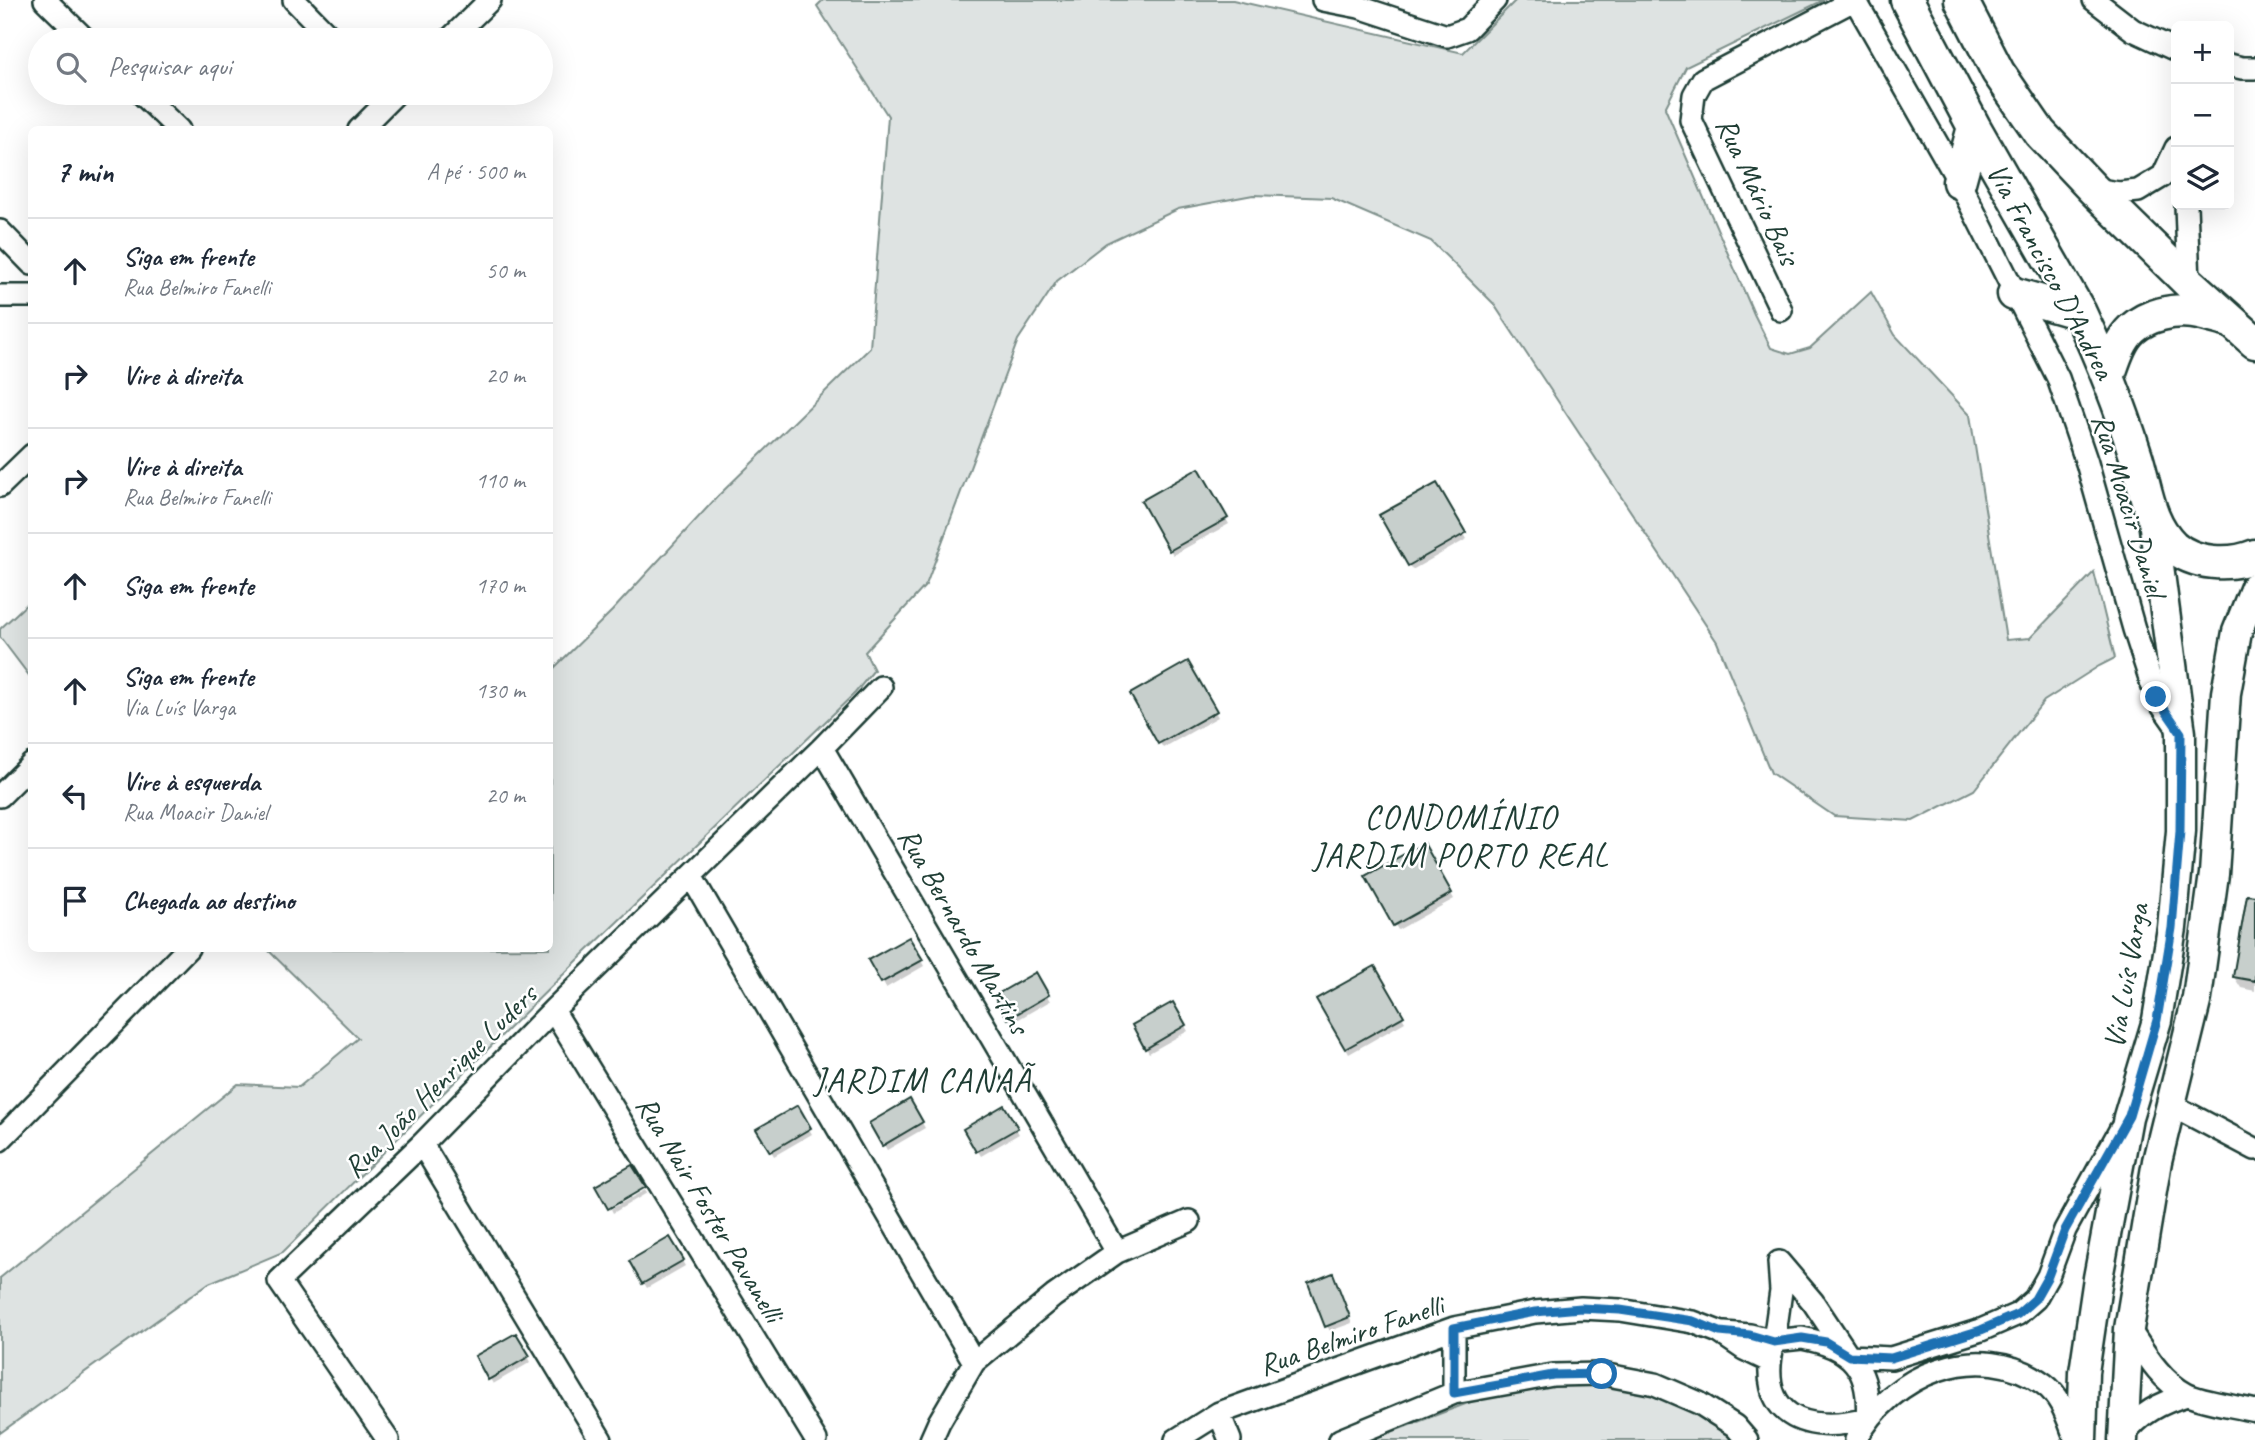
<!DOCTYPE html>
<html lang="pt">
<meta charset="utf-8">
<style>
body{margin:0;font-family:Caveat,sans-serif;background:#f2f2f3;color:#1f2937}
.controls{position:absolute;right:21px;top:21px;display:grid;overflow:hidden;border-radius:10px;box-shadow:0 7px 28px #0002}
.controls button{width:63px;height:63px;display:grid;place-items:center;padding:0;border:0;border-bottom:2px solid #e0e1e3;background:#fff;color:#1f2937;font:35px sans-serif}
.stop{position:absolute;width:21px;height:21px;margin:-16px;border:5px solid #1f6fb2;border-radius:50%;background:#fff}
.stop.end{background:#1f6fb2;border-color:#fff;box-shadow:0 2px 7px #0008}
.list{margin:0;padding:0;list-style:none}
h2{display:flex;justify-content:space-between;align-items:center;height:91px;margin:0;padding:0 28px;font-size:30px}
h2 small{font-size:23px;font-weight:400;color:#747a83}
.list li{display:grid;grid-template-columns:46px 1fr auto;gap:21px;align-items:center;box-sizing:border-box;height:105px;padding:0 28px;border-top:2px solid #e0e1e3}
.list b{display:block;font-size:26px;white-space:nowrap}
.list p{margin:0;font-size:23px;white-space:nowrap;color:#747a83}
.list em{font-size:23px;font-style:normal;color:#747a83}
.icon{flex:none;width:38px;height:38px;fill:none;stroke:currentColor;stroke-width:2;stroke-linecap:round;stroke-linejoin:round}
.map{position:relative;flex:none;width:2255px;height:1440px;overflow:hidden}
.search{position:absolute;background:#fff;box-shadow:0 7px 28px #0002;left:28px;top:28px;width:525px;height:77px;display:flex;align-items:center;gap:18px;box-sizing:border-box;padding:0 24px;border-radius:38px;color:#747a83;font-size:26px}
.panel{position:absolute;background:#fff;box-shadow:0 7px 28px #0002;left:28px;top:126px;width:525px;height:826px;border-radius:10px}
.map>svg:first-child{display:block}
.green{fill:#dee3e2;stroke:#7e908b;stroke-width:2}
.shadow{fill:#0003}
.building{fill:#c7cfcc;stroke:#1f3d34;stroke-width:2}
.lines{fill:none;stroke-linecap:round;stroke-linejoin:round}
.minor-casing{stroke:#1f3d34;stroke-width:26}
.major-casing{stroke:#1f3d34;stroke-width:33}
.highway-casing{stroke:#1f3d34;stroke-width:37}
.minor{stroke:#fff;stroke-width:21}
.major{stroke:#fff;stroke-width:28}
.highway{stroke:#fff;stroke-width:32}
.route{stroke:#1f6fb2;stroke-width:9}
.labels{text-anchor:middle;stroke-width:5;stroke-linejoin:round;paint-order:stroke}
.street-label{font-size:30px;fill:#1f3d34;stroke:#fff}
.quarter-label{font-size:33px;letter-spacing:2px;fill:#1f3d34;stroke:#fff}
</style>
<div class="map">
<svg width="2255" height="1440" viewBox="0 0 2255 1440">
<rect width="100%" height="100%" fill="#fff"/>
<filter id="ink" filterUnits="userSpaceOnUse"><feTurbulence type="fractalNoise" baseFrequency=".0143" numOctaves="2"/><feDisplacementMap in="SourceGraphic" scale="14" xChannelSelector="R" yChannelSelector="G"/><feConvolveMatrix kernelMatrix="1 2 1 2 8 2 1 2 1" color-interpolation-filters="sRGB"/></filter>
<g filter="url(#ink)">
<path class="green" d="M823,0H1233L1463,53L1516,0H1824L1686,67L1665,108L1754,314L1771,348L1790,354L1810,348L1871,292L1895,335L1970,415L2006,640L2030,638L2094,572L2115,658L2099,666L2044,701L1974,790L1913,821L1834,816L1771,773L1717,642L1493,303L1431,241L1331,198L1253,195L1178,209L1106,243L1057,281L1018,340L926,585L865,652L874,670L855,693L583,955L283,1252L209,1283L0,1433V1278L238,1084L299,1087L358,1038L267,949L550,948V672L612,611L718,496L870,348L888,116L817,6Z
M31,600V678L0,637V629Z
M1596,1379L1695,1405L1739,1440H1370L1476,1400L1561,1383Z"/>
<path class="shadow" d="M1198,470L1229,524L1173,555L1143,502Z
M1437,485L1467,539L1412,570L1381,516Z
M1188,663L1218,717L1163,748L1132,695Z
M1423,845L1454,899L1398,930L1367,877Z
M2255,918V991L2241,988L2234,977Z
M909,939L924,966L886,988L870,961Z
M1374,969L1405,1022L1349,1054L1319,1000Z
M1035,975L1050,1001L1012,1023L997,997Z
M1172,1004L1188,1031L1149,1053L1134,1026Z
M910,1101L925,1128L887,1150L871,1123Z
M797,1108L812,1134L774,1156L759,1130Z
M1004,1108L1019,1134L981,1156L965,1130Z
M645,1190L647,1193L613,1213L611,1209Z
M670,1240L685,1266L647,1288L631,1262Z
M1336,1281L1352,1323L1330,1331L1327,1326Z
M516,1335L531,1362L493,1384L477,1357Z"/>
<path class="building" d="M1199,468L1228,518L1169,551L1141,501Z
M1437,483L1466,533L1408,566L1379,515Z
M1188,661L1217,711L1158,744L1130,694Z
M1424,843L1452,893L1393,926L1365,876Z
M2247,895L2255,896V981L2233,977Z
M909,937L923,960L881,983L868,960Z
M1375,966L1404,1016L1345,1049L1316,999Z
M1036,972L1049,995L1008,1019L994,996Z
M1173,1002L1186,1025L1145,1049L1132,1025Z
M910,1099L923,1122L882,1146L869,1123Z
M798,1105L811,1128L770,1152L756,1129Z
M1004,1105L1018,1128L976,1152L963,1129Z
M632,1165L646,1187L608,1209L595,1186Z
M670,1237L684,1260L642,1284L629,1261Z
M1333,1273L1350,1317L1325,1327L1308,1283Z
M516,1333L530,1356L488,1380L475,1356Z"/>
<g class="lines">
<defs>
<path id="minor" d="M45,0L86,40
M294,0L333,40
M1323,0L1359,7L1447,36L1467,29L1495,0
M1855,0L1959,182L2058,378L2087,463L2134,629L2156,697L2179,730
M2094,0L2133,30L2176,50
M449,40L490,0
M2229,65L2242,68H2255
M141,93L179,130
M359,130L396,93
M2093,189L2119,193L2138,191L2163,176L2176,148
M2186,205L2189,283
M0,231L32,264
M0,296H32
M1781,310L1691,120L1694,95L1703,79L1854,0
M0,486L32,455
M822,748L1117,1252
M0,796L32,764
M691,876L974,1362
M553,1010L816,1440
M2170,1104L2255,1149
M0,1140L188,948
M422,1144L601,1440
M1779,1262L1813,1302L1849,1356L1891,1358L1981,1330L2018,1314L2035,1299L2048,1276L2065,1230L2120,1130
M1454,1328V1393
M2129,1329C2145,1353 2160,1380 2186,1394C2201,1402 2237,1406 2255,1411
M1724,1333L1750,1335L1774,1341L1781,1291L1779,1262
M1802,1338C1851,1347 1871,1368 1867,1419C1804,1435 1755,1416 1774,1341Z
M1219,1413L1230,1440
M2123,1436C2141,1413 2160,1403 2187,1395
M388,1440L279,1281L422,1144L553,1010L822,748L881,687
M931,1440L939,1422L974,1362L1054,1296L1117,1252L1189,1221
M1176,1440L1219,1413L1454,1328L1535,1312L1581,1308L1620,1310L1693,1322L1719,1332L1744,1349L1769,1361
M1340,1440L1454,1393L1553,1375L1602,1374L1655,1384L1699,1403L1735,1426L1747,1440
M1856,1440C1890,1374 1980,1337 2044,1384C2062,1397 2068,1420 2076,1440"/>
<path id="major" d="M2082,1440L2084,1372L2098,1278L2128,1117L2157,1020L2172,928L2181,831V733L2153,520
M2123,1440L2129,1329L2157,1161L2197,998L2214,874L2226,693L2237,632L2255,587"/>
<path id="highway" d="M1907,0L1974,127L2080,313C2101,358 2120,405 2135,453C2146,486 2147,521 2173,546C2194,565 2231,566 2255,556
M1961,0L1998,72L2040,133L2093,189L2189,283L2255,342
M1959,182L1974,127
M2014,294L2080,313
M2108,377C2114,361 2119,341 2132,329C2147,315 2174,309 2193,312C2205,314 2218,318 2230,321"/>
</defs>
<use href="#minor" class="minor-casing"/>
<use href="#major" class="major-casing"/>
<use href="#highway" class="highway-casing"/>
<use href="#minor" class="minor"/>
<use href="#major" class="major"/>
<use href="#highway" class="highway"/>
</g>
</g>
<g class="lines" filter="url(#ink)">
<path class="route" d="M1602,1374L1553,1375L1454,1393V1328L1535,1312L1581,1308L1620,1310L1693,1321L1720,1332L1750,1335L1774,1342L1802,1338L1826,1342L1849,1356L1891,1358L1981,1330L2018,1314L2035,1299L2048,1276L2065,1230L2129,1116L2157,1020L2172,928L2180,831L2181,733L2156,697"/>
</g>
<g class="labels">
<g class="street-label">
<text transform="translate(1758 191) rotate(65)" y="10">Rua Mário Bais</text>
<text transform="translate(2051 271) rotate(62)" y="10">Via Francisco D'Andrea</text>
<text transform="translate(2129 505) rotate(73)" y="10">Rua Moacir Daniel</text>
<text transform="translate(964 931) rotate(60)" y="10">Rua Bernardo Martins</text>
<text transform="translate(2126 976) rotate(-80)" y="10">Via Luís Varga</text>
<text transform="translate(440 1081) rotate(-45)" y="10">Rua João Henrique Luders</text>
<text transform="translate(710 1209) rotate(59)" y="10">Rua Nair Foster Pavanelli</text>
<text transform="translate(1351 1335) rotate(-19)" y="10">Rua Belmiro Fanelli</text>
</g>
<g class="quarter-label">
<text x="1461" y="828">CONDOMÍNIO<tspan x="1461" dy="38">JARDIM PORTO REAL</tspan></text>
<text x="923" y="1091">JARDIM CANAÃ</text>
</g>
</g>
</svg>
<div class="controls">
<button>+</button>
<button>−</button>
<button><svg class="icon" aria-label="layers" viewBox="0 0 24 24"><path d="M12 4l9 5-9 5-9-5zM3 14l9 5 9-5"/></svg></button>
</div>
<div class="stop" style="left:1602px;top:1374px"></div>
<div class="stop end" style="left:2156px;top:697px"></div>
<div class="search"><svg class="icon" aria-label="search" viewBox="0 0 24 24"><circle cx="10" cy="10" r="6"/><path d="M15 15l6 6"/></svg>Pesquisar aqui</div>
<section class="panel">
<h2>7 min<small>A pé · 500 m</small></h2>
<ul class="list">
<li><svg class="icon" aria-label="ahead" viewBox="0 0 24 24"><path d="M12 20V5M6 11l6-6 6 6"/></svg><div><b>Siga em frente</b><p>Rua Belmiro Fanelli</p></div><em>50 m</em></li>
<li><svg class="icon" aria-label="right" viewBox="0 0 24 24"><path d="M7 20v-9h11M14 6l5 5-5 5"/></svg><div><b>Vire à direita</b></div><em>20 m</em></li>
<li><svg class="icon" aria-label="right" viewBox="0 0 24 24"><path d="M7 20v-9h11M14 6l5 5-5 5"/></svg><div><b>Vire à direita</b><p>Rua Belmiro Fanelli</p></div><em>110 m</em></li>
<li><svg class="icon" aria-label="ahead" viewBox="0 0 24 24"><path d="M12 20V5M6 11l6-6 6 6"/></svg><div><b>Siga em frente</b></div><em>170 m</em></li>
<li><svg class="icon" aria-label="ahead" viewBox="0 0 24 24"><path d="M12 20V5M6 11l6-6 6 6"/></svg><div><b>Siga em frente</b><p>Via Luís Varga</p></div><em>130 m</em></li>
<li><svg class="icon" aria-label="left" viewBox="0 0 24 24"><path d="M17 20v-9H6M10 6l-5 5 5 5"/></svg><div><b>Vire à esquerda</b><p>Rua Moacir Daniel</p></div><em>20 m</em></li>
<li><svg class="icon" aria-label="arrive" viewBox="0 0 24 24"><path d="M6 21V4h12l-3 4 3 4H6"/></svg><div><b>Chegada ao destino</b></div></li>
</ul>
</section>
</div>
